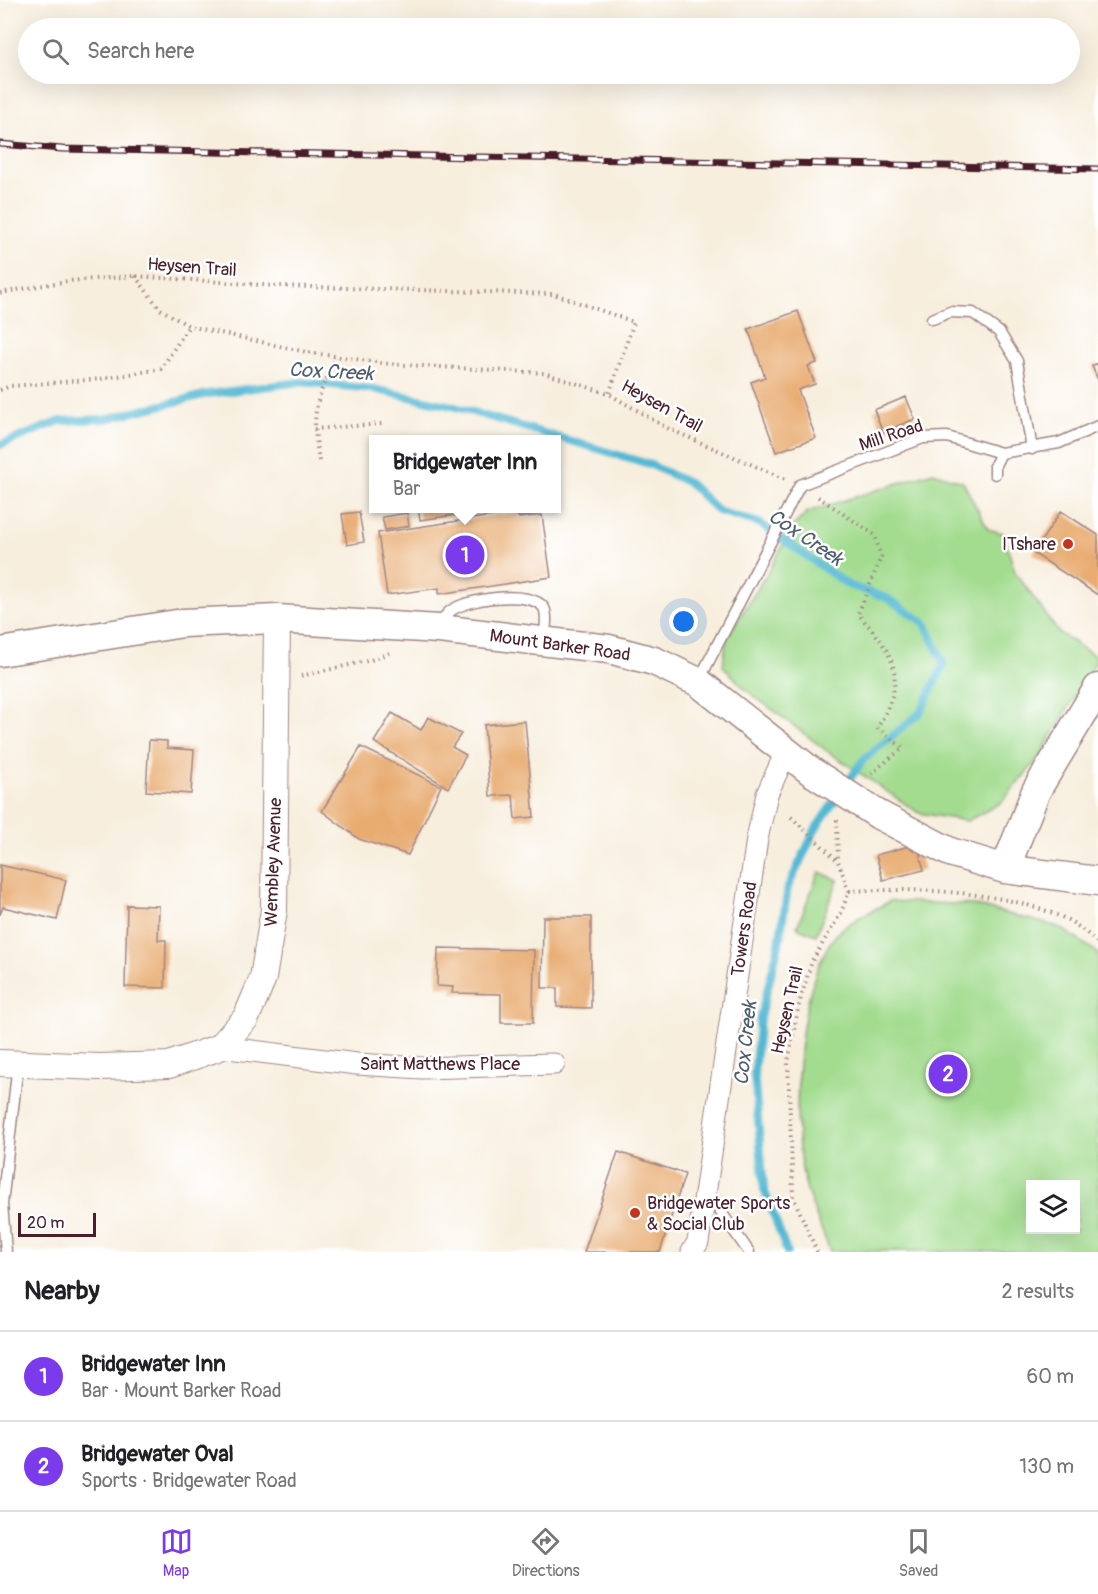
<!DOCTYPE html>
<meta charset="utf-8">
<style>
body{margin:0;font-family:Pangolin,sans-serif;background:#f6f6f6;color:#202124}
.controls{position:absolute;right:18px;bottom:18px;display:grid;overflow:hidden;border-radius:0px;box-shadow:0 6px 24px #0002}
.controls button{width:54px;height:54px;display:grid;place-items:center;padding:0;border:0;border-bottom:2px solid #e0e0e0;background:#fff;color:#202124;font:30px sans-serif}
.scale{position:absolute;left:18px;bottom:15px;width:78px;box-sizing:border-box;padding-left:6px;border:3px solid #4a1f2b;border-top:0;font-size:16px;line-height:21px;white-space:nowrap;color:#4a1f2b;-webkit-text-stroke:4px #fff;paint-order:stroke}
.you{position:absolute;left:684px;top:622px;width:21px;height:21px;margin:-15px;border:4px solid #fff;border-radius:50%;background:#1a73e8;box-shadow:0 0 0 9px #1a73e833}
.badge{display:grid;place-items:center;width:39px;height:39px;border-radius:50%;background:#7c3aed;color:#fff;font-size:20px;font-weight:700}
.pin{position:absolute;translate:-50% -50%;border:3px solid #fff;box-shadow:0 2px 6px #0006}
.popup{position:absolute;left:369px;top:435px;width:192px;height:78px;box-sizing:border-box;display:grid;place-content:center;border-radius:0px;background:#fff;filter:drop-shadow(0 2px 4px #0005);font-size:20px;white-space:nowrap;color:#757577}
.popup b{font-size:22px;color:#202124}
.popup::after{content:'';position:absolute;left:50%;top:100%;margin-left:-12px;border:12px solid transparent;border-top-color:#fff}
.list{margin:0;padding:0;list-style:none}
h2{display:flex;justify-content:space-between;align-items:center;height:78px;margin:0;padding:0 24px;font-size:26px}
h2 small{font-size:20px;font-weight:400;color:#757577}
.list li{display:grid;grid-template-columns:39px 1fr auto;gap:18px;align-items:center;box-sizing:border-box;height:90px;padding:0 24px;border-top:2px solid #e0e0e0}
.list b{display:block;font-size:22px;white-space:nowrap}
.list p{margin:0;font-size:20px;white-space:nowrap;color:#757577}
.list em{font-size:20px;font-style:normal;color:#757577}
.icon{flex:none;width:33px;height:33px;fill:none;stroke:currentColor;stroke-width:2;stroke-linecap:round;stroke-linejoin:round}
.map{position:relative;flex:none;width:1098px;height:1252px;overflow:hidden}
.search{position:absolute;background:#fff;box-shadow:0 6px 24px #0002;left:18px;right:18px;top:18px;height:66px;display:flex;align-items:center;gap:15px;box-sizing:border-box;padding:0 21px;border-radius:33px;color:#757577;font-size:22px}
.sheet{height:258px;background:#fff}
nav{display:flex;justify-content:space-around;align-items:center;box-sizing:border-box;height:84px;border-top:2px solid #e0e0e0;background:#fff;font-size:16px;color:#757577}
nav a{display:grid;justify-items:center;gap:3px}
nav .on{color:#7c3aed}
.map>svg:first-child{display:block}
.green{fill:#a3dc8f;stroke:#767e5d;stroke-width:1.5;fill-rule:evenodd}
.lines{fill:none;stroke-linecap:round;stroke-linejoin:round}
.stream{stroke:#55b9d4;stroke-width:8}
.building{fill:#e8ac71}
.service-casing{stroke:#a08684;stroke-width:13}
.minor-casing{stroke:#a08684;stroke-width:23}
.tertiary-casing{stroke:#a08684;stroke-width:28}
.secondary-casing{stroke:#a08684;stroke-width:31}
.path{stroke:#a08684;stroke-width:4;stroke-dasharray:1.5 4.5;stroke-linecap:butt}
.service{stroke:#fff;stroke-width:10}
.minor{stroke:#fff;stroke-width:21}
.tertiary{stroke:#fff;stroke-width:26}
.secondary{stroke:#fff;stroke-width:28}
.rail-casing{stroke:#4a1f2b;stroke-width:7}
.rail{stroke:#fff;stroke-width:4.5;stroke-dasharray:14;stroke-linecap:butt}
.secondary-bridge-casing{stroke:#a08684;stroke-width:31;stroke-linecap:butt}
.secondary-bridge{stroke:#fff;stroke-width:28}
.poi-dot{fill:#c8321e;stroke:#fff;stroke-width:2}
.labels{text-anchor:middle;stroke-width:5;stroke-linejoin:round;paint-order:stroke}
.street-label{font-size:18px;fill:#4a1f2b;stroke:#fff}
.poi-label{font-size:18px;fill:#4a1f2b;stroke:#fff;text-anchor:end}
.water-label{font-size:20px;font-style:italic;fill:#4e5d6f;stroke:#fff}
</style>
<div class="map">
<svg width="1098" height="1252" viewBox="0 0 1098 1252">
<rect width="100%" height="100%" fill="#fff"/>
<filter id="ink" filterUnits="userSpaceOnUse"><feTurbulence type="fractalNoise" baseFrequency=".0167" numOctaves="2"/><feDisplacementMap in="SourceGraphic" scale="12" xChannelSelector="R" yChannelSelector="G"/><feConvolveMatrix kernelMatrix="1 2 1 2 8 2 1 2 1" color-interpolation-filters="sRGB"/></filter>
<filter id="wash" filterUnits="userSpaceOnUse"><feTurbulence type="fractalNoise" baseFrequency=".008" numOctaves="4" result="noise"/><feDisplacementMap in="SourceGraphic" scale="24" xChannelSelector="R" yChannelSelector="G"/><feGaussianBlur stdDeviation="1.35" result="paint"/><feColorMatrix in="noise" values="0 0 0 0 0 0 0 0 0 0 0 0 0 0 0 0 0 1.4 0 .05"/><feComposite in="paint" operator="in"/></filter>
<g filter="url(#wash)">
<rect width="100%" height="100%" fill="#f7eedd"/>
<path class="green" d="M933,472L963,482L988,529L1003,533L1015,572L1059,633L1098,658L1038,759L1001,803L967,821L919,813L827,751L745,689L723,666L726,639L770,569L793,526L808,512Z
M819,872L838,880L816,935L797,927Z
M890,901L973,905L1059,927L1098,953V1252L830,1251C820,1225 807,1197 802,1169C791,1113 797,974 839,932C852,919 875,910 890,901ZM1076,1184V1230H1030V1184Z"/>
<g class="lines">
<path class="stream" d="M0,445L60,421L105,419L208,394L300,382L373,389L452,406L649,464L689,483L718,511L759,523L848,585L887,598L925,623L944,664L920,713L863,760L845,786
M787,1252L764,1189L754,1073L760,1017L779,944L788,887L816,828L838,796"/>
</g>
<g id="blocks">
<path class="building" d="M798,311L817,363L808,366L815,384L798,390L816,438L776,452L751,382L765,377L748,329Z
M1098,363V380L1092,366Z
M906,397L915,419L883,432L874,410Z
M418,508H491V510L420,520Z
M517,508H532L533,514L518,516L519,518L542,515L551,577L439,594V588L387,595L378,533L518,512Z
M1061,511L1098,535V595L1033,553Z
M359,512L364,542L347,545L342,514Z
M407,513L409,526L385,530L382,517Z
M392,713L421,730L428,717L461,734L452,747L466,755L448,788L374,742Z
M525,721L534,817L515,819L513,795L490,796L484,725Z
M149,740L167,741V748L194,750L191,794L146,791Z
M361,747L441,786L408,855L359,839L322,811Z
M917,844L924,870L883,880L876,855Z
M0,865L66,880L57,920L3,907L0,915Z
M127,905L159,906L158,940H166L165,988L125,987Z
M543,917H591V1008L557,1007V988H542Z
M438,948L534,950L533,1023H501V994L452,993L453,987L437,986Z
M618,1152L685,1174L660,1252H584Z"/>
</g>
</g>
<g filter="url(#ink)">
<use href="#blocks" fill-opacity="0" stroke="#a08684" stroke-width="1.5"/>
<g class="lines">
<defs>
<path id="service" d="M932,319L950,312L973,313L999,332L1017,361L1032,449
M995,474V465L1001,453
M440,626C442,623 444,617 447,614C461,598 532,589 544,608C548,616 545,631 544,640
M698,682L800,485L923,438L947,437L1001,453L1059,443L1098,426
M706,1191L749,1252
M6,1252L2,1204L18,1064"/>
<path id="minor" d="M220,1047L357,1064L422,1068L554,1064
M692,1252L698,1242L757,839L767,794L786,752"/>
<path id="tertiary" d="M0,1063L99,1067L169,1065L220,1047L246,1018L263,978L274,910L277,619"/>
<path id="secondary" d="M0,652L183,623L277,619L439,629L609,649L654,661L698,682L812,772
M879,815L950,852L1005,869L1098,881
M1005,869L1036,791L1098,688"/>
</defs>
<use href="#service" class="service-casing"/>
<use href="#minor" class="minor-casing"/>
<use href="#tertiary" class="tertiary-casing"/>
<use href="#secondary" class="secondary-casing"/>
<path class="path" d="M135,276L160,309L189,326L306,352L389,364L544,373L609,394L667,428L785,479
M0,293L67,281L135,276L277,286L554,294L634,322L609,394
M0,390L11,386L100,379L161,369L189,326
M314,429L382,424
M319,461C311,411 315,402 336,357
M818,497L875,535L881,557L858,614C896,655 908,678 877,728L903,748L868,776
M301,676L371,660L389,653
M791,817L838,861
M849,891C917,888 1006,890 1068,920C1079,926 1089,935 1098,943
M817,1252L793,1196L788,1062L799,1004L812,961L841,913L849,891L838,861L837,820"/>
<use href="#service" class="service"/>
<use href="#minor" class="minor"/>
<use href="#tertiary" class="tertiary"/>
<use href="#secondary" class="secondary"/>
<defs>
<path id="rail" d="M0,144L62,149L1098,169"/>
</defs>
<use href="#rail" class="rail-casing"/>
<use href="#rail" class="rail"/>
<defs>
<path id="secondary-bridge" d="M812,772L879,815"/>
</defs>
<use href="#secondary-bridge" class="secondary-bridge-casing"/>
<use href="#secondary-bridge" class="secondary-bridge"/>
</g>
</g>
<g class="poi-dot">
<circle cx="1068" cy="544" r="6"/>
<circle cx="635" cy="1213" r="6"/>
</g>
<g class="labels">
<g class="street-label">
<text transform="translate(192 267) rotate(4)" y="6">Heysen Trail</text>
<text transform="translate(662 406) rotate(29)" y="6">Heysen Trail</text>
<text transform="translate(891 435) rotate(-18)" y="6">Mill Road</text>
<text transform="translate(560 645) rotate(8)" y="6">Mount Barker Road</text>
<text transform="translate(273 862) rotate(-88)" y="6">Wembley Avenue</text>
<text transform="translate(744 929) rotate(-82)" y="6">Towers Road</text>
<text transform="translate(787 1010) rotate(-77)" y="6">Heysen Trail</text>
<text x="440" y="1070">Saint Matthews Place</text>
</g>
<g class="poi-label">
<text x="1056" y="550">ITshare</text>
<text x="647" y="1209" text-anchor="start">Bridgewater Sports<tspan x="647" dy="21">&amp; Social Club</tspan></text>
</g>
<g class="water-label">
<text transform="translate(331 371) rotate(3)" y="7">Cox Creek</text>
<text transform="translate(806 537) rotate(34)" y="7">Cox Creek</text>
<text transform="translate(745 1043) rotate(-84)" y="7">Cox Creek</text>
</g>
</g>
</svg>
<div class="controls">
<button><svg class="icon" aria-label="layers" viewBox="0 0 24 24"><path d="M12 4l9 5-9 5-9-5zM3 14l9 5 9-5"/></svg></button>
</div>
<div class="scale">20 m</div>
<div class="you"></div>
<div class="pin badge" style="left:465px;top:555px">1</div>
<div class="popup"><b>Bridgewater Inn</b>Bar</div>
<div class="pin badge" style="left:948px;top:1074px">2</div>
<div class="search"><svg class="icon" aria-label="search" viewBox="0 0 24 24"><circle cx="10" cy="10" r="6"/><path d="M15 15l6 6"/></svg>Search here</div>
</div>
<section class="sheet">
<h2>Nearby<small>2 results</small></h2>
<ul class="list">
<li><span class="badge">1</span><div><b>Bridgewater Inn</b><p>Bar · Mount Barker Road</p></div><em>60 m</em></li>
<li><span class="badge">2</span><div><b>Bridgewater Oval</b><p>Sports · Bridgewater Road</p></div><em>130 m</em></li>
</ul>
</section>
<nav>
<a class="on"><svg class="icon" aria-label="map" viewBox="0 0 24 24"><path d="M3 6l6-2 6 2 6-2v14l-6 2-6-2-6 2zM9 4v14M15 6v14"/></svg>Map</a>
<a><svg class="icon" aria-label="directions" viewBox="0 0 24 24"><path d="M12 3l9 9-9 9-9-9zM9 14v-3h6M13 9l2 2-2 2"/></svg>Directions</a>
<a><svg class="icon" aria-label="saved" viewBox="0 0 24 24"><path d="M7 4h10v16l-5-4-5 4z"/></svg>Saved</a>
</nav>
